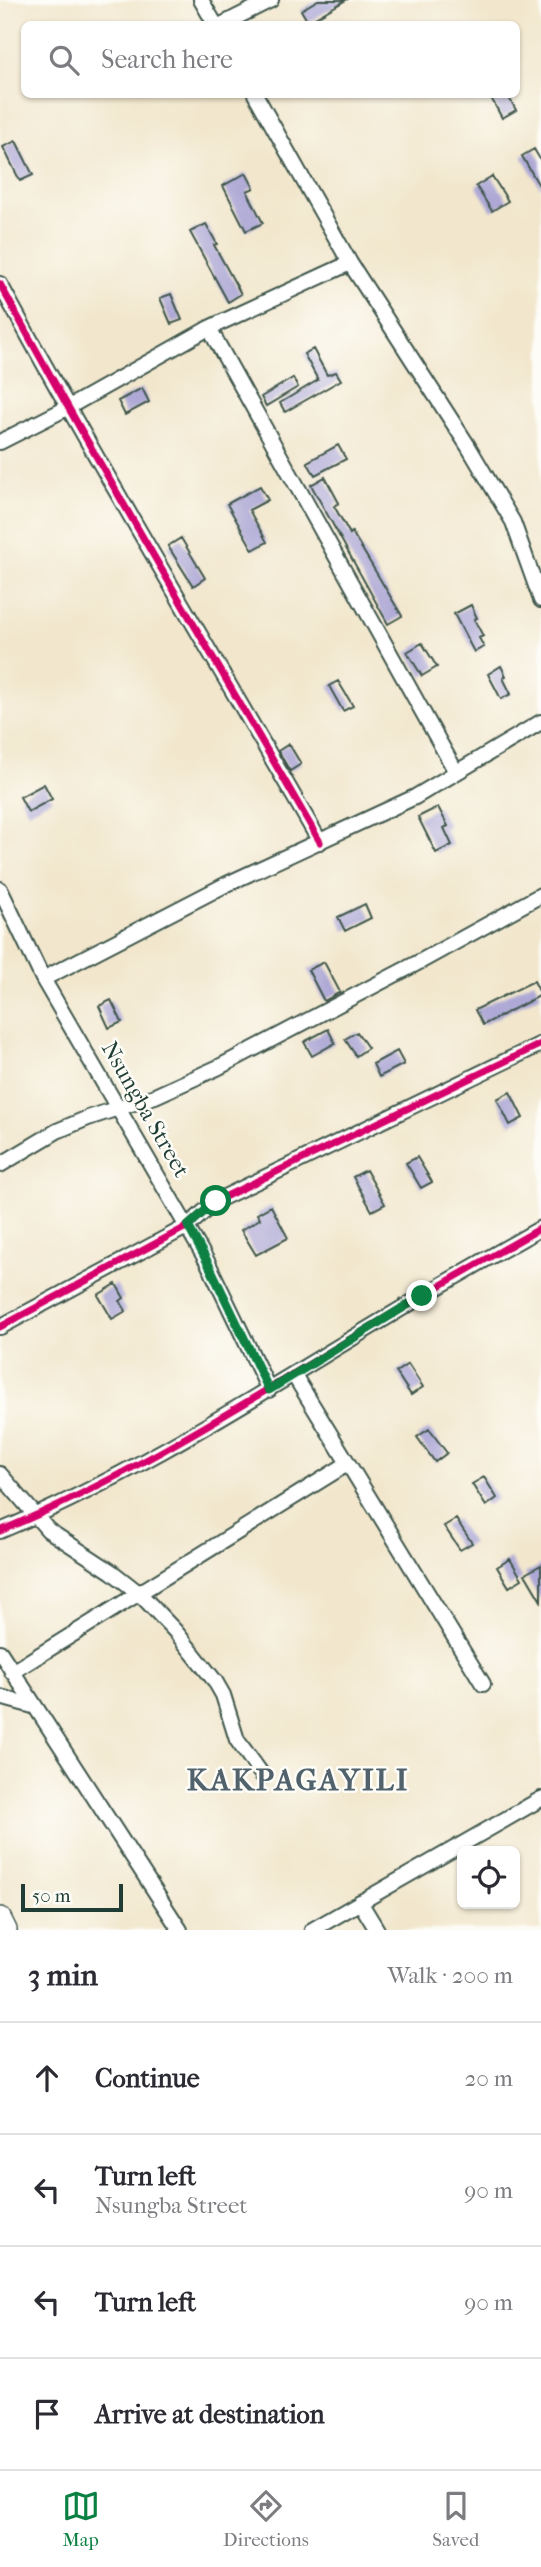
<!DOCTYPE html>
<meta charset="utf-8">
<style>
body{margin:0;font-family:"IM FELL French Canon",serif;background:#f2f2f3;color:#2b2b33}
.controls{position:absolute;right:21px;bottom:21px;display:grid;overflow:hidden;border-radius:10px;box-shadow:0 2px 5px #0004}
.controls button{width:63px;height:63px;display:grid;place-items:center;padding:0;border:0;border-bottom:2px solid #e1e1e2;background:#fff;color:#2b2b33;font:35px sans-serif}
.scale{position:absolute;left:21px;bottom:18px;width:102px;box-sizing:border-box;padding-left:7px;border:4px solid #1f3d34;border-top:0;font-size:19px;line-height:24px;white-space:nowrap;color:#1f3d34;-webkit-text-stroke:5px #fdfcf7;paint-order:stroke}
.stop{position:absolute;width:21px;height:21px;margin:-16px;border:5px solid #0b8043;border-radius:50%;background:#fff}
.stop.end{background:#0b8043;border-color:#fff;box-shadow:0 2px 7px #0008}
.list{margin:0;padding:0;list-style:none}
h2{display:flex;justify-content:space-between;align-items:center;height:91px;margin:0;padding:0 28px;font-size:30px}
h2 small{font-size:23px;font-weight:400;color:#7c7c81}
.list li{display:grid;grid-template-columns:46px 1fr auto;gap:21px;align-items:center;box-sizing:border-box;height:112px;padding:0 28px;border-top:2px solid #e1e1e2}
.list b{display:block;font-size:26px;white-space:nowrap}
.list p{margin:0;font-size:23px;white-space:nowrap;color:#7c7c81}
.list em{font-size:23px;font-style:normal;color:#7c7c81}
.icon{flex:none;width:38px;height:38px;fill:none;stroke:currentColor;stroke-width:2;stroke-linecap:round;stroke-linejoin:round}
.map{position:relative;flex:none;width:541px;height:1930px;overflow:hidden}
.search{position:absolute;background:#fff;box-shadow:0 2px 5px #0004;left:21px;right:21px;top:21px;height:77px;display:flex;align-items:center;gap:18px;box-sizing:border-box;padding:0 24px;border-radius:10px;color:#7c7c81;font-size:26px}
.sheet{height:539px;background:#fff}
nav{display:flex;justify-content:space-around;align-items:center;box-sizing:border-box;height:98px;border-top:2px solid #e1e1e2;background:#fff;font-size:19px;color:#7c7c81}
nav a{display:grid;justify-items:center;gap:4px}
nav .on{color:#0b8043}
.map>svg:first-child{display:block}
.building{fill:#ada8d5}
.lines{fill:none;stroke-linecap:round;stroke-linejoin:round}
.street-casing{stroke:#3f564b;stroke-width:18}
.secondary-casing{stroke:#3f564b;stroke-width:24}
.street{stroke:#fff;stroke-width:14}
.secondary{stroke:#fff;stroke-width:21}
.cycleway-casing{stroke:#fdfcf7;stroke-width:11}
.cycleway{stroke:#d6006c;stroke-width:7}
.route{stroke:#0b8043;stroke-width:9}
.labels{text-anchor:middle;stroke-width:5;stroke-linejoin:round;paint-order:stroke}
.street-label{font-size:23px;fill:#1f3d34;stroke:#fdfcf7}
.district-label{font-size:30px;font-weight:bold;letter-spacing:2px;fill:#51626c;stroke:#fdfcf7}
</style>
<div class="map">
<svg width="541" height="1930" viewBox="0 0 541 1930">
<rect width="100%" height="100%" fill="#fdfcf7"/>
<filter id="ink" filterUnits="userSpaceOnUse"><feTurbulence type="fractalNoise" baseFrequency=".0143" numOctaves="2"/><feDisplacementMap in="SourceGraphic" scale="14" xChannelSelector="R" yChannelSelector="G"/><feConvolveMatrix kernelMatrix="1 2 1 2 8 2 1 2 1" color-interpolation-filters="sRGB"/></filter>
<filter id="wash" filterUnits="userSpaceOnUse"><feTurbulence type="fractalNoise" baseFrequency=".00686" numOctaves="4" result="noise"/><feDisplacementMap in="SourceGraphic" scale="28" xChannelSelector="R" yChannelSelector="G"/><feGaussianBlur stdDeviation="1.57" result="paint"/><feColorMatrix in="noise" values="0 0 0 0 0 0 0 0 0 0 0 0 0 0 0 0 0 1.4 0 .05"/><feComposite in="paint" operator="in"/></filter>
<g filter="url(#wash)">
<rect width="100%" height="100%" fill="#f2e7cd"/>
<g id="blocks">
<path class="building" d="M318,0H346L308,22L301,10Z
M489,94H507L516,110L502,118Z
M16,141L33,175L20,181L3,147Z
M534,149L541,161V189L522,156Z
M246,173L254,188L247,191L263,223L246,231L223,186Z
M492,176L508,201L492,211L476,186Z
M206,224L217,244L214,245L241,294L228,302L190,232Z
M171,294L182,320L171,324L160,298Z
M313,349L327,375L336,372L341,380L285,412L280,403L318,380L304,354Z
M293,378L298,387L266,406L261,397Z
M142,388L149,402L125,415L118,401Z
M338,445L346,459L315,475L307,462Z
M325,477L339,503L334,506L350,534L352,532L402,616L388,624L311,485Z
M260,486L268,500L249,510L267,542L253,550L227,504Z
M181,538L205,578L193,586L168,546Z
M471,605L477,618L474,619L483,636L479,638L484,647L474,652L454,614Z
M422,643L437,667L422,676L407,652Z
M501,666L506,676L503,678L511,694L501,699L488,674Z
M338,681L353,706L343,711L329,686Z
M289,744L301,764L290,771L278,751Z
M44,784L52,799L28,812L20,797Z
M438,807L448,826L444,828L452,845L436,853L418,817Z
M365,904L371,918L345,931L338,917Z
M324,962L340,992L324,1001L308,970Z
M534,981L541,995L483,1025L475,1010Z
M111,1000L122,1022L109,1028L99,1006Z
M328,1029L335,1043L312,1056L304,1042Z
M357,1032L368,1048L356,1056L345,1039Z
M397,1051L404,1064L379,1077L373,1064Z
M510,1092L523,1118L510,1125L497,1099Z
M417,1157L432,1182L421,1188L406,1163Z
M366,1170L385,1204L372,1211L353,1177Z
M271,1206L288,1238L256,1255L241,1230L260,1219L257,1214Z
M116,1284L124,1298L120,1301L126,1311L112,1319L98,1295Z
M408,1364L423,1387L411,1395L396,1372Z
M429,1429L447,1453L435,1462L417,1437Z
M484,1477L497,1498L486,1506L472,1484Z
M456,1519L472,1543L460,1550L444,1526Z
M510,1559L522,1579L509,1587L497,1567Z
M541,1565V1601L525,1574Z"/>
</g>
</g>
<g filter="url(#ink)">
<use href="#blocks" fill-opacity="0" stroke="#3f564b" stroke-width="2"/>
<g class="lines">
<defs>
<path id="street" d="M201,0L215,24
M223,24L271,0
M255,94L350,263L468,446L513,522L541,600
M0,284C102,473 214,656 320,842
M209,328L456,772
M0,442L67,408L209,328L350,263
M0,889L43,979L208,1263L269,1390
M43,979L227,884L415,797L541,722
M0,1165L57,1131L88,1118L155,1096L219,1067L423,960L541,895
M0,1327L188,1226L216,1201L541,1044
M294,1375L483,1684
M0,1474L48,1530L112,1572L140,1594L176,1632L215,1681L223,1695L237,1740L263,1776
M0,1531C149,1469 283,1378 421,1297C461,1273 501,1251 541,1228
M0,1652L180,1930
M12,1672L347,1464
M0,1697L33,1706
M360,1902L377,1930
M312,1930L541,1799"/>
<path id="secondary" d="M0,1918L6,1930"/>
</defs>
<use href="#street" class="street-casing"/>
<use href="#secondary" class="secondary-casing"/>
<use href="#street" class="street"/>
<use href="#secondary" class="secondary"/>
<defs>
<path id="cycleway" d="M0,284C102,473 214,656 320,842
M0,1327L188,1226L216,1201L541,1044
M0,1531C149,1469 283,1378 421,1297C461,1273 501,1251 541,1228"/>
</defs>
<use href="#cycleway" class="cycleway-casing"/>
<use href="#cycleway" class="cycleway"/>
</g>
</g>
<g class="lines" filter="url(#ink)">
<path class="route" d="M216,1201L188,1226L208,1263L269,1390L422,1296"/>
</g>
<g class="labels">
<g class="street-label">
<text transform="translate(146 1109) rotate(60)" y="8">Nsungba Street</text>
</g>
<g class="district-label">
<text x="298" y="1790">KAKPAGAYILI</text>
</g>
</g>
</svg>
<div class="controls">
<button><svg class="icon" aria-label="locate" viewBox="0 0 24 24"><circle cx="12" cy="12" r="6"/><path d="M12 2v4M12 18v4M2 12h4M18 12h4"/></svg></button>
</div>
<div class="scale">50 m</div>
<div class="stop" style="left:216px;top:1201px"></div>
<div class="stop end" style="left:422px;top:1296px"></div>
<div class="search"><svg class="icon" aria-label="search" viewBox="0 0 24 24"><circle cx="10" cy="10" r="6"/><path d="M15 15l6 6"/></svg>Search here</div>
</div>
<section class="sheet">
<h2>3 min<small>Walk · 200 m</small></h2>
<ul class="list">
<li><svg class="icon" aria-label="ahead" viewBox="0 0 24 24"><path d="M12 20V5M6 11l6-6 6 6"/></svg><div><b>Continue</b></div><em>20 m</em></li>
<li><svg class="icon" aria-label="left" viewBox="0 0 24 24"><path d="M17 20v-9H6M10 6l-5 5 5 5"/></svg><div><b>Turn left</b><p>Nsungba Street</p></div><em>90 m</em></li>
<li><svg class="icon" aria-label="left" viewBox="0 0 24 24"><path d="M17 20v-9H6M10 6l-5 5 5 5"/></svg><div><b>Turn left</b></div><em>90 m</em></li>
<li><svg class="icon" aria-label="arrive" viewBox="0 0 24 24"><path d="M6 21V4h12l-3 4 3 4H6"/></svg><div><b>Arrive at destination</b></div></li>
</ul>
</section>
<nav>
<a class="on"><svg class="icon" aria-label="map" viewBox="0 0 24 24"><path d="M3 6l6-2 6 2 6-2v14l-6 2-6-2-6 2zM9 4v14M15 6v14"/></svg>Map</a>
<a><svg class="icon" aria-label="directions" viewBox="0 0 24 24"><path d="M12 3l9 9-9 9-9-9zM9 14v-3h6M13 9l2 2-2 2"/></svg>Directions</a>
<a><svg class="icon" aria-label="saved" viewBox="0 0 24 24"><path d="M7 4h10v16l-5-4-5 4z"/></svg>Saved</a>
</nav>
